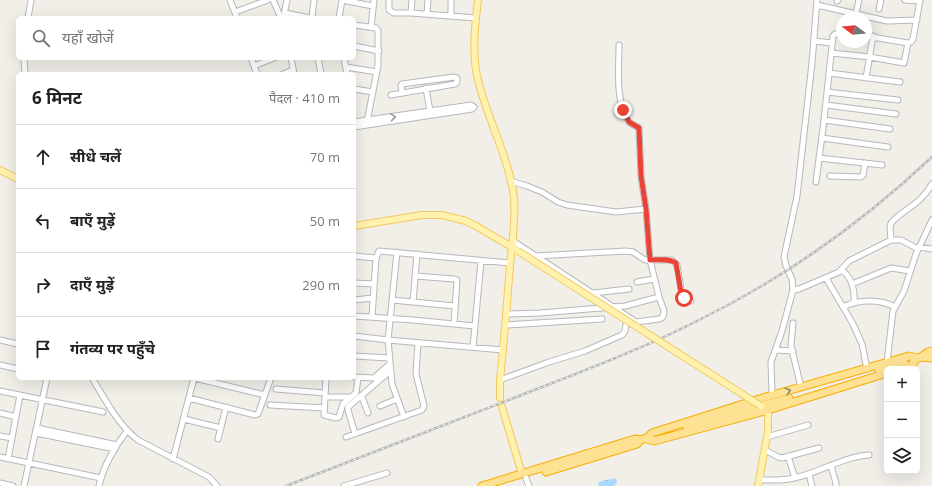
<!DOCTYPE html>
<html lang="hi">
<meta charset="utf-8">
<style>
body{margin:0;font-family:"Open Sans","Noto Sans Devanagari",sans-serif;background:#f6f6f6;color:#222}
.controls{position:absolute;right:12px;bottom:12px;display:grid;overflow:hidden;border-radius:6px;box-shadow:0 4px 16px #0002}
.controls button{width:36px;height:36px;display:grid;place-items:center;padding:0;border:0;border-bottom:1px solid #e0e0e0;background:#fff;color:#222;font:20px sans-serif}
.compass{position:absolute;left:836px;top:12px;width:36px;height:36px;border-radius:50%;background:#fff;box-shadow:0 4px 16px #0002;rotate:286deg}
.stop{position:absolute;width:12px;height:12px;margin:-9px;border:3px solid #ea4335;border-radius:50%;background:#fff}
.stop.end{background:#ea4335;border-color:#fff;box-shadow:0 1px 4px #0008}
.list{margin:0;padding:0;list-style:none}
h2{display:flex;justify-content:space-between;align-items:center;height:52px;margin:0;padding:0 16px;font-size:17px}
h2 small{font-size:13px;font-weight:400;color:#767676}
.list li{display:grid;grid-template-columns:26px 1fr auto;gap:12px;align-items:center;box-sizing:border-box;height:64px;padding:0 16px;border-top:1px solid #e0e0e0}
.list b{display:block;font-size:15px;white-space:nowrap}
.list em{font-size:13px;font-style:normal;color:#767676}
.icon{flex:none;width:22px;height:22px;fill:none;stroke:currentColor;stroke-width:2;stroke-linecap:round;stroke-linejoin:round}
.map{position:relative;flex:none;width:932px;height:486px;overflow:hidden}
.search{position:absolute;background:#fff;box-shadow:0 4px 16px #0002;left:16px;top:16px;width:340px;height:44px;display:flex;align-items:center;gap:10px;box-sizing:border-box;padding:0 14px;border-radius:6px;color:#767676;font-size:15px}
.panel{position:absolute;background:#fff;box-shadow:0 4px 16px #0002;left:16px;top:72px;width:340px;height:308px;border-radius:6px}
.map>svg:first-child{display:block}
.water{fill:url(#water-ripples)}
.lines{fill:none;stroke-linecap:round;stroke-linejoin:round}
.minor-casing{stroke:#b5b8bc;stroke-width:7}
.major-casing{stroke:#f2c960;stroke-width:8}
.highway-casing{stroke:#f9ab00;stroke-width:9}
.minor{stroke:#fff;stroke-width:5}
.major{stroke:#fff2af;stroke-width:6}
.highway{stroke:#fde293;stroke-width:7}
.rail-casing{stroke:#b6b7b8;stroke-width:2.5}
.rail{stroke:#fff;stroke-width:1;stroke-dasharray:3;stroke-linecap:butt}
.major-bridge-casing{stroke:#f2c960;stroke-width:8;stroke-linecap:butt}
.major-bridge{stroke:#fff2af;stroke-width:6}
.oneway{stroke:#979a9d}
.oneway2{stroke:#8e8975}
.route{stroke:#ea4335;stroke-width:5}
</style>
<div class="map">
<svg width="932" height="486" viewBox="0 0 932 486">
<defs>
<pattern id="water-ripples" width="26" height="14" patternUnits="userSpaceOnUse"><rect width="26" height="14" fill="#aadaff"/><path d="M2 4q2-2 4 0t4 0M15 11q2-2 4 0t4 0" fill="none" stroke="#8eb4d2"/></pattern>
</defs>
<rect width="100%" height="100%" fill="#f1efe8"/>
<path class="water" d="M616,478L617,482L614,486H599L598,482Z"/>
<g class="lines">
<defs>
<path id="minor" d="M230,0L237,18
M273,0L281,18
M342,0L373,6
M389,0V10L394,13H411L476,18
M905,0L920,1
M837,1L838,0
M817,5L887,21L917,20
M879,9L881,0
M235,12L268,0
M285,13L310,18
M411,13L412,0
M856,13L859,0
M427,14L428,0
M284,15L287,0
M451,16V0
M28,18L31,0
M312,18L314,0
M339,18L342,0
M354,25L376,28L378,31V65L367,122
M371,27L374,0
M866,36L908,43
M814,41L832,43
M354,46L379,51
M831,53L870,57L904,63L908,43L911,42L913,39L920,0
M24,58L25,74
M251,58L257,74
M291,58L294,74
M318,58L321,74
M344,58L347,74
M254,66L274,58
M346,67L377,72
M829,73L900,82
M283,74L293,70
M866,78L873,36
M426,88L430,111
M354,89L373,92
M827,92L898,100
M391,95L455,84L457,82V78L454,77L402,84L401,85L402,93
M826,105L896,114
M824,120L890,129
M354,122L471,105L474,107L472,109L354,127
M822,138L888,147
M819,158L882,165
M830,176L861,177L863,175L865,163
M510,181L527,186L542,192L558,202L567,205L616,212L646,209
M816,182L824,120L833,36L835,34H842
M891,240L890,228L891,223C906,207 919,206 932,184
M513,241L636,322L659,319L663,317L664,311L659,297L650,260L646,209L641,176L639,128C636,126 632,125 629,122C615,104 619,67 619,45
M919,247L932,249
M397,252L388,340L392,384L404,417
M354,256L376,258
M535,256L626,251L633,252L645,260H672L677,265L682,296L686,299L691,301
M841,270C852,276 855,291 854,302
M415,276L454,279L457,280L454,324
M826,278L853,324L862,344L867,369
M637,282L654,279
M354,283L374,284
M852,284L891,268L910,271
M793,290L799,289L839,272L849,261L891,240H901L918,249
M593,293L629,289
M354,300L373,298
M392,300L455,306
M413,302L417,254
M843,307C859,299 880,299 895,307
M507,314L540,313L625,306L659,297
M354,316L413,320L475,326
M372,317L376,258L379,251L510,263
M793,323L791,346L801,387
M506,325L602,319
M354,336L388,340L503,350
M0,340L18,344
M473,347L481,261
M776,350L793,351
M354,356L389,358
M887,362L893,311L904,291L916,254L932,220
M0,365L18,369
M354,377L374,378L390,364
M92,378C105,399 118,425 138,440L209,477L217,486
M195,378L265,395
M326,378L324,415L336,418L339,417L343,404L356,393L358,378
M500,380L549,362L585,351L622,335L625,331L627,318
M276,389L325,393
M0,391L103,412
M772,396L771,362L782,331L793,290L792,279L786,266L784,257L797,196L812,63L817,0
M325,397H351
M362,397L368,413
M189,398L255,415L258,414L271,378
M270,405L324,408
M380,406L397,399
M0,413L16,417
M184,419L221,428
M37,428L117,445
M36,433L115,449
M355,434L348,410V407L390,371
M0,436L12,438
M346,437L422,410L424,406L416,374L418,343
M767,437L808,425
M218,439L226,407
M765,450L778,457L782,458L819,448
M788,456L795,478
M0,457L101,478
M8,459L20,395
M173,459L194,378
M831,466L836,483V486
M809,474L812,486
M526,478L529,486
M759,480C771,480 782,481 794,478C819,473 842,457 869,455
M0,483L13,486
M24,486L47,378
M99,486C103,467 115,446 127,431
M344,486L387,473"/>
<path id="major" d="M478,0C475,25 472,51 477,76C486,117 509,156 514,198C516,220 512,243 510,265C507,304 504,342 500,380V398
M0,170L18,179
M354,226L422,215H442L466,221L476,226L515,249
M502,407L522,474
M758,486L768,431V410"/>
<path id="highway" d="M921,357L932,358
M913,359L921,357L928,352L932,351
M879,370L904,362
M887,373L768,410L654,441L646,439L652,433L759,399L909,356L917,358L912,365L898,369
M687,427L789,398
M546,472L637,444L640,440
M482,486L635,439L640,440L650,437"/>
</defs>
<use href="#minor" class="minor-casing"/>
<use href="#major" class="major-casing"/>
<use href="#highway" class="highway-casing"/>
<use href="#minor" class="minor"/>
<use href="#major" class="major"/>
<use href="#highway" class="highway"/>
<defs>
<path id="rail" d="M286,486C364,456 441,426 519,396C578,373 638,351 695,322C781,280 862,223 932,157"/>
</defs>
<use href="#rail" class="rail-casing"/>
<use href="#rail" class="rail"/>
<defs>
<path id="major-bridge" d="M518,251L761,406"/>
</defs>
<use href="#major-bridge" class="major-bridge-casing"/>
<use href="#major-bridge" class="major-bridge"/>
</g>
<defs><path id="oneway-chevron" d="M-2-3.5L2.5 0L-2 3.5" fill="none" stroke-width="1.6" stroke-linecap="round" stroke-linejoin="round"/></defs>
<use class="oneway" href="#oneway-chevron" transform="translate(393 117) rotate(-9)"/>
<use class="oneway2" href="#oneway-chevron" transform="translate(788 391) rotate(-16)"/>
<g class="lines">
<path class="route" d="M623,110L629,122L639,128L641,176L646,209L650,260C658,260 669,258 676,263L681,292L684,298"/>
</g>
</svg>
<div class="controls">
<button>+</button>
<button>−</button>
<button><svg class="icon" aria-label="layers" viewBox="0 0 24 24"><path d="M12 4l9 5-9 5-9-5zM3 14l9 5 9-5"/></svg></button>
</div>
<svg class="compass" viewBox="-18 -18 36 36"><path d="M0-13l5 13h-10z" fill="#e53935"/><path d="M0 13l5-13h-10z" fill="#767676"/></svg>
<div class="stop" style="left:684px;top:298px"></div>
<div class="stop end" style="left:623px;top:110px"></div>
<div class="search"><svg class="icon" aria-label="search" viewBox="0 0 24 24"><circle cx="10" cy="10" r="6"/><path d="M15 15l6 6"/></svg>यहाँ खोजें</div>
<section class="panel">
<h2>6 मिनट<small>पैदल · 410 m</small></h2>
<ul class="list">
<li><svg class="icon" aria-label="ahead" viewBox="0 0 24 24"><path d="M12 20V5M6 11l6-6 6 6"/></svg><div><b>सीधे चलें</b></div><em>70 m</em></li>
<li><svg class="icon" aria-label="left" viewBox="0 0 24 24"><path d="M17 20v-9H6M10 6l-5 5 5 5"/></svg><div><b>बाएँ मुड़ें</b></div><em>50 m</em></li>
<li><svg class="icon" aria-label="right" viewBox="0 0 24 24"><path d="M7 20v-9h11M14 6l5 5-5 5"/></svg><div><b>दाएँ मुड़ें</b></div><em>290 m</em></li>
<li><svg class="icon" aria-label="arrive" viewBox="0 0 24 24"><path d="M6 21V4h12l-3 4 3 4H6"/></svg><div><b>गंतव्य पर पहुँचे</b></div></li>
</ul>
</section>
</div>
